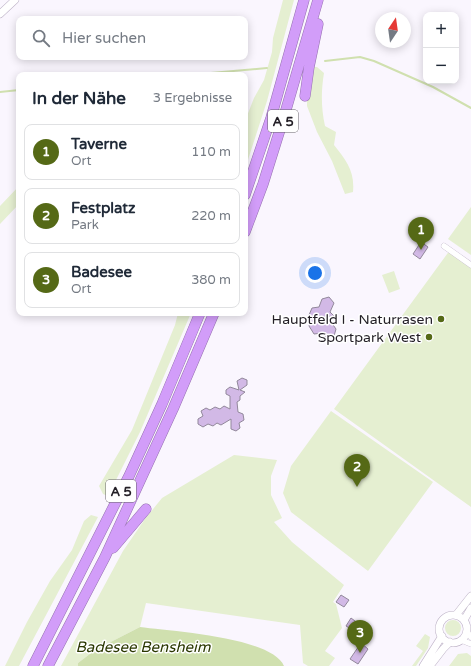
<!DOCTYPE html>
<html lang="de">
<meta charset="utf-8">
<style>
body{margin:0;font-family:"Varela Round",sans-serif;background:#f2f2f3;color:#1f2937}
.controls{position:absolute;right:12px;top:12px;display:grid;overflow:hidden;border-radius:8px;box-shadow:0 2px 10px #0003}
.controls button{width:36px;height:36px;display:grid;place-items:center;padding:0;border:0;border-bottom:1px solid #e0e1e3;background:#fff;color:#1f2937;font:20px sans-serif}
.compass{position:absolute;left:375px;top:12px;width:36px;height:36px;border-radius:50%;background:#fff;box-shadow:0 2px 10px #0003;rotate:13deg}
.you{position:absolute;left:315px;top:273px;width:14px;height:14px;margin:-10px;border:3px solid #fff;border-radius:50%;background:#1a73e8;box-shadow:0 0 0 6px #1a73e833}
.badge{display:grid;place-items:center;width:26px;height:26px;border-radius:50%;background:#556916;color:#fff;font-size:13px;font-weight:700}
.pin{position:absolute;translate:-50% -33px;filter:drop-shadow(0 1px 2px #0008)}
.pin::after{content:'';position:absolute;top:21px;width:14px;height:12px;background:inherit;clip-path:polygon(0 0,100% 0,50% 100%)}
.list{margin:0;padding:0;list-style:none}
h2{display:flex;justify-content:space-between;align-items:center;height:52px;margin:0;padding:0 16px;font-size:17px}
h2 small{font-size:13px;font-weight:400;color:#747a83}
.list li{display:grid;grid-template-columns:26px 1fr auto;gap:12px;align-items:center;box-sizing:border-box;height:56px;margin:0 8px 8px;padding:0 8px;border:1px solid #e0e1e3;border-radius:8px}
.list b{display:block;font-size:15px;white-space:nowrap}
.list p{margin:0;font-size:13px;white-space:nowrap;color:#747a83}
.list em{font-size:13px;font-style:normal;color:#747a83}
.icon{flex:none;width:22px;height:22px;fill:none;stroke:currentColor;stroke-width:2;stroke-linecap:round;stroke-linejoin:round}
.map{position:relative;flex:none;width:471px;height:666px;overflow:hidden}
.search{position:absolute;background:#fff;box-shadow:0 2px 10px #0003;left:16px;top:16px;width:232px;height:44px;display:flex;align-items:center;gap:10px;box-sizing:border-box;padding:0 14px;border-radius:8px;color:#747a83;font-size:15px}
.panel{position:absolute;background:#fff;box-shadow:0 2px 10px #0003;left:16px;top:72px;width:232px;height:244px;border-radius:8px}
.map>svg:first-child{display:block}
.green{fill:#e5efd1}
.water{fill:#d0e0af}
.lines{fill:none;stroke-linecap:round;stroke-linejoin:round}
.stream{stroke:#d0e0af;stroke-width:2}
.building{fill:#d2b9e6;stroke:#92889b}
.minor-casing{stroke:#beb3c7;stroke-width:6}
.tertiary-casing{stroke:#beb3c7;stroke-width:8}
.motorway-casing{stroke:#9571af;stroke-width:11}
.minor{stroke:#fff;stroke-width:5.5}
.tertiary{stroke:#fff;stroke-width:7}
.motorway{stroke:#d29df9;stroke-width:10}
.poi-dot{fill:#556916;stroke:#fff;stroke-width:1.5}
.labels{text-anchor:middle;stroke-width:3;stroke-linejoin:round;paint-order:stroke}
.shield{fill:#fff;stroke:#656267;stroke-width:1}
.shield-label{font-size:13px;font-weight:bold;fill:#231f26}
.poi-label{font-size:14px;fill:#231f26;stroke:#fff;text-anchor:end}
.water-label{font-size:15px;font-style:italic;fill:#2a3700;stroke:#fff}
</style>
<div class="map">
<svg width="471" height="666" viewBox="0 0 471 666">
<rect width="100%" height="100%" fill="#faf6fe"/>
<path class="green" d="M283,0H294L267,101L245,169V121L254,98L264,80L272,52L273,38Z
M312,67H317L324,73C321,91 321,108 325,126L336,132L334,145C346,160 355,171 353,192L345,194L332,161L317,132L307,106V86Z
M19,186V204L0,224V206Z
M471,207V255L448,239Z
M450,250L471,265V507L334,409Z
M394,271L400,289L389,293L382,275Z
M178,313H191L140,432L108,496L103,494L99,486L132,430L175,325Z
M331,411L433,482L368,571L291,512L283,493L291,466Z
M234,455L277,460L271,476V495L282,518L274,522L292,542L344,585L333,602L336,604L342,628L325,651L335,658L329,666H308L303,663L300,625L146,603L140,627L95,650L78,663V666H61L123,551L145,519L162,498Z
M91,515L98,517L19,666H5L27,622L50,581L72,550L84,521Z
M445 628a8 8 0 1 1 16 0a8 8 0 1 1-16 0Z
M425,634L430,637L428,648L416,666H412L423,651L416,646Z
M467,653L471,656V666H449L458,654Z"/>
<path class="water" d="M140,627C170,631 272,637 284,666H78V663L95,650Z"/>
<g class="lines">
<path class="stream" d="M325,61L360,57L374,61L433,87L471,108
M188,75L267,68
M0,92L19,90"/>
</g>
<path class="building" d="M421,242L428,247L420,259L413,254Z
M329,297L334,303L330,312L337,319L326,315L336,329L334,336L325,337L322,333L314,334L309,326L311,319L309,315L312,308L319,307L322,299Z
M242,378L247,380V385L240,390L245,392L240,396V400L237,402L238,412L243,414L244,420L239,423L240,428L236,431L231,429V419L221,425L217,423L213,426L208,424L203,427L198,424V419L203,416L201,411L206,408L210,410L215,407L220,409L224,406L230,409V396L226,394V390L230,387L239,390L237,381Z
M341,595L349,600L344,607L336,602Z
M351,618L359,624L354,631L346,626Z
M361,643L368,649L358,664L350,659Z"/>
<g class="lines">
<defs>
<path id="minor" d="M444,246L471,265
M467,632L471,637
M461,640L471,644"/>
<path id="tertiary" d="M0,14L15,0
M456,615L471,596
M439 629a14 14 0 1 1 28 0a14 14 0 1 1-28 0Z
M464,620L471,608
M423,666L442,636
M430,666L443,649L450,642"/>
<path id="motorway" d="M305,96L309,67L318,24
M245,195L271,118L304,0
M245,232L263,184L283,120L318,0
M113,548L146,509
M33,666L129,476L162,404L200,313
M48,666L105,557L173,409L214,313"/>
</defs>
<use href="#minor" class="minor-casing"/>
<use href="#tertiary" class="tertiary-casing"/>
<use href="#motorway" class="motorway-casing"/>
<use href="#minor" class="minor"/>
<use href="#tertiary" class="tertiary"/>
<use href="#motorway" class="motorway"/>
</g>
<g class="poi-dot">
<circle cx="441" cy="319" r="4"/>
<circle cx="429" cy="337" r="4"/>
</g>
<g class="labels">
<g class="shield">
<rect x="268" y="110" width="30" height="22" rx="3"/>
<rect x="106" y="480" width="30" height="22" rx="3"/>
</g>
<g class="shield-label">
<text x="283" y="126">A 5</text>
<text x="121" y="496">A 5</text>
</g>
<g class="poi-label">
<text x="433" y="324">Hauptfeld I - Naturrasen</text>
<text x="421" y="342">Sportpark West</text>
</g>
<g class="water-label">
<text x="143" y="652">Badesee Bensheim</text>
</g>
</g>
</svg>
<div class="controls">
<button>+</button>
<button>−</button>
</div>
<svg class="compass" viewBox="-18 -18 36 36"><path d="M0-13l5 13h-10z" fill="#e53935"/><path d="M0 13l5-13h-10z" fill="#747a83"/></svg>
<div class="you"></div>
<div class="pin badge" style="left:421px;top:250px">1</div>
<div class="pin badge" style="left:357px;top:487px">2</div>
<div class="pin badge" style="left:360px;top:653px">3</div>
<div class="search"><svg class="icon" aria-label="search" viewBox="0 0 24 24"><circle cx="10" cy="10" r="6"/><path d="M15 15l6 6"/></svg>Hier suchen</div>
<section class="panel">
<h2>In der Nähe<small>3 Ergebnisse</small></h2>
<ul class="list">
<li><span class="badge">1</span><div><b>Taverne</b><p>Ort</p></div><em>110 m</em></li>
<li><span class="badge">2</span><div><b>Festplatz</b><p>Park</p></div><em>220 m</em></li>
<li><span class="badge">3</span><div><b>Badesee</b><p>Ort</p></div><em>380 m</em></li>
</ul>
</section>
</div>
